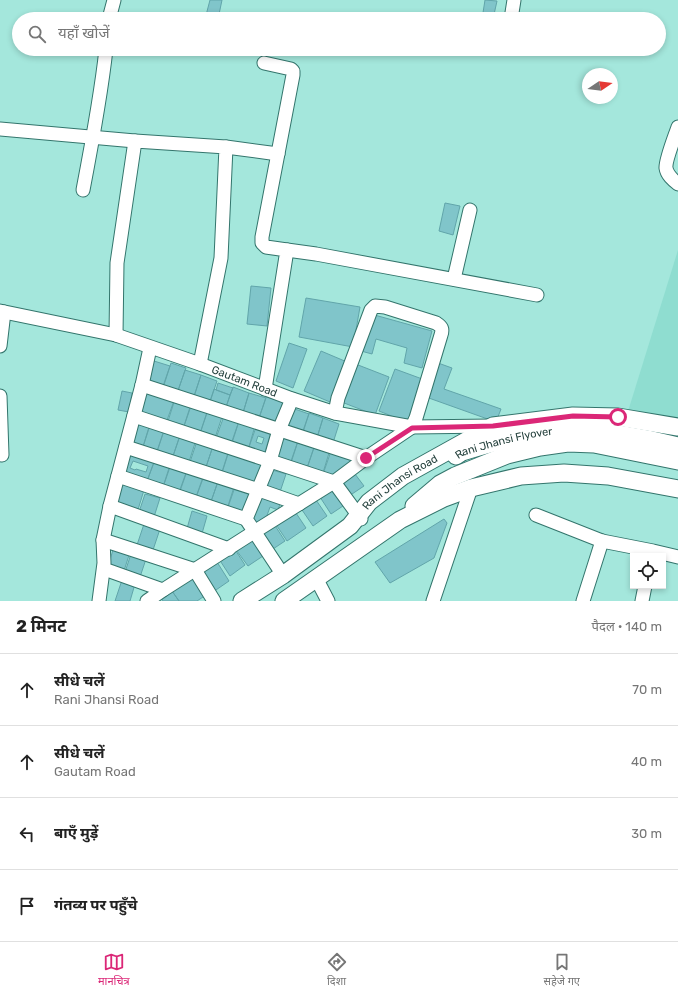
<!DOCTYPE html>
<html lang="hi">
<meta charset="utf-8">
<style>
body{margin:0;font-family:Rubik,"Noto Sans Devanagari",sans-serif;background:#f6f6f6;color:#222}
.controls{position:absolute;right:12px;bottom:12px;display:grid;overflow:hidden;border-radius:0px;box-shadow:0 2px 6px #0003}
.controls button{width:36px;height:36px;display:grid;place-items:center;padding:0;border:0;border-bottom:1px solid #e0e0e0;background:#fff;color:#222;font:20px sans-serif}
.compass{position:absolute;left:582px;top:68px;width:36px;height:36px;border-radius:50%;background:#fff;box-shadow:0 2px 6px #0003;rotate:77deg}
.stop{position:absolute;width:12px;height:12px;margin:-9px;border:3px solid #db2777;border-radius:50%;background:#fff}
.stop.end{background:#db2777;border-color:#fff;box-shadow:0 1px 4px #0008}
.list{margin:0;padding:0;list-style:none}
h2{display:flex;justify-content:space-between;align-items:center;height:52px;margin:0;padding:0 16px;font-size:17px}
h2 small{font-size:13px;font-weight:400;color:#767676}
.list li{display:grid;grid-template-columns:26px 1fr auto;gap:12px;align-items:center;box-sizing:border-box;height:72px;padding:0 16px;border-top:1px solid #e0e0e0}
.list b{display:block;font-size:15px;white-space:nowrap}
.list p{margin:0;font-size:13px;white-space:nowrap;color:#767676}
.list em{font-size:13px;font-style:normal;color:#767676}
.icon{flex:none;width:22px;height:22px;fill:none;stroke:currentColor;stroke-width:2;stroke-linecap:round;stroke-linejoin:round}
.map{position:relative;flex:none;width:678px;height:601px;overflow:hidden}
.search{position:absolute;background:#fff;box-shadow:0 2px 6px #0003;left:12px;right:12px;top:12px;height:44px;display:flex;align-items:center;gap:10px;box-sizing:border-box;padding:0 14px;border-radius:22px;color:#767676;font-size:15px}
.sheet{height:340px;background:#fff}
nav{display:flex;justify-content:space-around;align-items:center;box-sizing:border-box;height:56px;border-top:1px solid #e0e0e0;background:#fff;font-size:11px;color:#767676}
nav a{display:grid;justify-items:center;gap:2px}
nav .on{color:#db2777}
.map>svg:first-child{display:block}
.built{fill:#8fddd0}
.building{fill:#80c5ca;stroke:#61a5aa;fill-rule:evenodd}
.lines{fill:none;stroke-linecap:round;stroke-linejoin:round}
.minor-casing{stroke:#33756c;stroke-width:15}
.major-casing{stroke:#33756c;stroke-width:19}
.minor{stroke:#fff;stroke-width:13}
.major{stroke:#fff;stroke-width:17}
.route{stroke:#db2777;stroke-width:5}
.labels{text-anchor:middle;stroke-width:3;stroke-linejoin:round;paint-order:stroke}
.street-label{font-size:11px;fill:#25413d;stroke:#b1f5e9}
</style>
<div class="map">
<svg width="678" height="601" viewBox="0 0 678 601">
<rect width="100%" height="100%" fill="#a4e7dc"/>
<path class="built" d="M678,250V417L672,428L625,421Z"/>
<path class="building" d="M210,0H222L218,19H205Z
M485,0L497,1L493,19H482Z
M445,203L460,206L453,235L439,231Z
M251,286L271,288L267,326L247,324Z
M306,298L360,307L353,347L299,337Z
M371,314L432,331L422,368L404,363L407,348L376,339L372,354L361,351Z
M289,343L307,349L293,388L276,381Z
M321,351L347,362L330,402L304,391Z
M154,361L170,366L162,389L146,384Z
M171,363L186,368L177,393L163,388Z
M353,363L389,377L375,415L339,401Z
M438,363L452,368L444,389L501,409L496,422L426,397Z
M395,369L425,380L409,423L379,411Z
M185,370L201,375L193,399L177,394Z
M201,375L217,381L209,405L193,400Z
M218,383L233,388L230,395L216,390Z
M233,387L249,393L242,416L225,410Z
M145,388L175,398L166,423L137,413Z
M214,389L230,395L225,410L209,404Z
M122,391L132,393L129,412L118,410Z
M249,393L266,398L258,421L242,416Z
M266,397L283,402L275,427L258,421Z
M175,399L191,404L184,426L168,421Z
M192,403L208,409L200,434L183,429Z
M292,408L309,414L301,436L285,430Z
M208,410L223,414L215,438L200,433Z
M309,413L323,418L316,441L302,436Z
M224,416L239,421L232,443L216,438Z
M323,418L339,424L332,446L316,441Z
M239,421L255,426L248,450L231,444Z
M137,422L149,427L142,450L129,446Z
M150,425L164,430L156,455L142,450Z
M256,427L271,432L264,455L248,450ZM258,436L264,438L262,444L256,442Z
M165,428L181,433L172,459L156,454Z
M180,435L196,440L188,465L172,459Z
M281,435L298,441L290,464L273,459Z
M197,441L213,446L205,470L189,465Z
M298,441L314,447L306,471L290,466Z
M314,448L329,453L322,476L306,471Z
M212,449L228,454L221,476L205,470Z
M128,451L155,460L147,481L122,473ZM133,461L148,466L146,472L136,469L135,470L130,468Z
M331,451L360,461L332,479L322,477Z
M228,453L264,462L256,487L221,475Z
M155,459L170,465L162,490L146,484Z
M170,467L186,473L178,495L162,490Z
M272,470L286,474L279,495L265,490Z
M187,471L203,477L195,500L179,494Z
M355,474L364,486L349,496L341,484Z
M204,476L218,481L210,505L195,500Z
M219,479L235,484L227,509L210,504Z
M119,482L144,490L137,513L112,505Z
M236,484L254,490L245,516L227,510Z
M333,484L346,504L331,514L318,494Z
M260,493L281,501L278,510L270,507L264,524L251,523Z
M145,494L160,498L153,520L138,515Z
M314,497L327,516L313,526L300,507Z
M294,510L306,528L287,541L275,523Z
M192,511L207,516L201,537L186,532Z
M444,519L447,523L434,558L390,583L375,562Z
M145,521L161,526L153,550L137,545Z
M274,524L285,541L270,551L259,533Z
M250,537L263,556L248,566L234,547Z
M114,547L130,552L123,574L107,569Z
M234,548L245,565L230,576L219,559Z
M131,554L146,559L139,580L124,575Z
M217,562L229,581L213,592L200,573Z
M193,577L206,595L197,601H179L172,591Z
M122,580L135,584L130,601H115Z
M172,591L179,601H163L161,598Z"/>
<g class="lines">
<defs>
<g id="minor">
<path d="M109,19L114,0"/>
<path d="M511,19L514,0"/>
<path d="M264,63L291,69L293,71V75L262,237V243L266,247L287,250L265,389"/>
<path d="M678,127C675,136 665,161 666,168C667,175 673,180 678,184"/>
<path d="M0,129L135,141"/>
<path d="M226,147L278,154"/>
<path d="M83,190C92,143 101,96 106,49"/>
<path d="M287,250L316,254L537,295"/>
<path d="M454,279L470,210"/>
<path id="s1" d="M0,311L116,335L200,364L292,399L335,413L412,427L493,426"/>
<path d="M116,335L117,263L135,141L226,147L221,258L200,364"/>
<path d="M0,346L4,312"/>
<path d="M142,385L366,458"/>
<path d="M0,396L2,455"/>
<path d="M134,416L334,482L361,519"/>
<path d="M126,447L259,490L299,504"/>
<path d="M118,476L246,519"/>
<path d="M110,506L229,549"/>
<path d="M536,515L602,541L653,551L678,557"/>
<path d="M103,540L195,570L214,601"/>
<path d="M104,569L163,590"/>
<path d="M283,575L246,519L270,461L279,430L292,399"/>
<path d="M316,578L328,601"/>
<path d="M99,601L104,563L103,540L110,506L142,385L150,348"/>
<path d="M147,601L163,590L254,532L334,482L366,458L412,427L416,418L441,335C443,329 442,327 436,323L385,307L375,306L371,310L338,398L335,413"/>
<path d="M433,601L471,488"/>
<path d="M583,601L602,541"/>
<path d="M642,601L645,586"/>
</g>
<g id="major">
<path id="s2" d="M456,456L462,452C495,442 528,432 563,430C581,429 600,432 618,434C638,437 658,441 678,446"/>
<path d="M414,506L440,484L455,476L507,455L540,447L568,443L594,444L678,461"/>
<path id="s3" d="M242,601L283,575L350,526L369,502L403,476L493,426L573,416L618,417L678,427"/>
<path d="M284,601L400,520L444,498L471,488L521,476L564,473L608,476L678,489"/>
</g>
</defs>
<use href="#minor" class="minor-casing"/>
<use href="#major" class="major-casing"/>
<use href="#minor" class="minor"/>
<use href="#major" class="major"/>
</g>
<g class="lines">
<path class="route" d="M366,458L412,428L493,426L573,416L618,417"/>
</g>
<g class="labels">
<g class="street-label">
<text dy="4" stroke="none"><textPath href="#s1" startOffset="255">Gautam Road</textPath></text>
<text dy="4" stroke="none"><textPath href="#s2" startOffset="50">Rani Jhansi Flyover</textPath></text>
<text dy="4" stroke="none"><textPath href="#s3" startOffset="199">Rani Jhansi Road</textPath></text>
</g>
</g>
</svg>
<div class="controls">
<button><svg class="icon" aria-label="locate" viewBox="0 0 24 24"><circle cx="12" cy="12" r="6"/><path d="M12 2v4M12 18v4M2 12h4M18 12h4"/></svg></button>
</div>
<svg class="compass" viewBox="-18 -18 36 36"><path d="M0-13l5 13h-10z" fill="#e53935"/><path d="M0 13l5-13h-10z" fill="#767676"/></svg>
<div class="stop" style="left:618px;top:417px"></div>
<div class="stop end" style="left:366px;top:458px"></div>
<div class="search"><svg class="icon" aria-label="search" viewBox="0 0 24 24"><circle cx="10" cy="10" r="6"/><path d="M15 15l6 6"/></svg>यहाँ खोजें</div>
</div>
<section class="sheet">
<h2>2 मिनट<small>पैदल · 140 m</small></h2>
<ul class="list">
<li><svg class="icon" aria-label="ahead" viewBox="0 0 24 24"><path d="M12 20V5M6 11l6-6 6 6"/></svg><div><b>सीधे चलें</b><p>Rani Jhansi Road</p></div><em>70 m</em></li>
<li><svg class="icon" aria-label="ahead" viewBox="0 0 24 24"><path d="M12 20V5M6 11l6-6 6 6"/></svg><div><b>सीधे चलें</b><p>Gautam Road</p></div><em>40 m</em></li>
<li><svg class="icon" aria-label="left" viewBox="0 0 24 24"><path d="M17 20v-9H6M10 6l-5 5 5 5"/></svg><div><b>बाएँ मुड़ें</b></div><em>30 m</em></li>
<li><svg class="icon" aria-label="arrive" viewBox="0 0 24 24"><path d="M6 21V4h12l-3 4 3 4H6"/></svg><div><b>गंतव्य पर पहुँचे</b></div></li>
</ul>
</section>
<nav>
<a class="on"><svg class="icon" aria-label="map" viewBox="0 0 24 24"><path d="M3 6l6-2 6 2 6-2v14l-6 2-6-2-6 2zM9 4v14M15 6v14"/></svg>मानचित्र</a>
<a><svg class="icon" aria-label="directions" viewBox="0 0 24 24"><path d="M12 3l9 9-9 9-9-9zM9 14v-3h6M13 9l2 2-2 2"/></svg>दिशा</a>
<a><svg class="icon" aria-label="saved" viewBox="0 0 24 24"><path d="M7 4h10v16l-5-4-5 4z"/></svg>सहेजे गए</a>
</nav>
